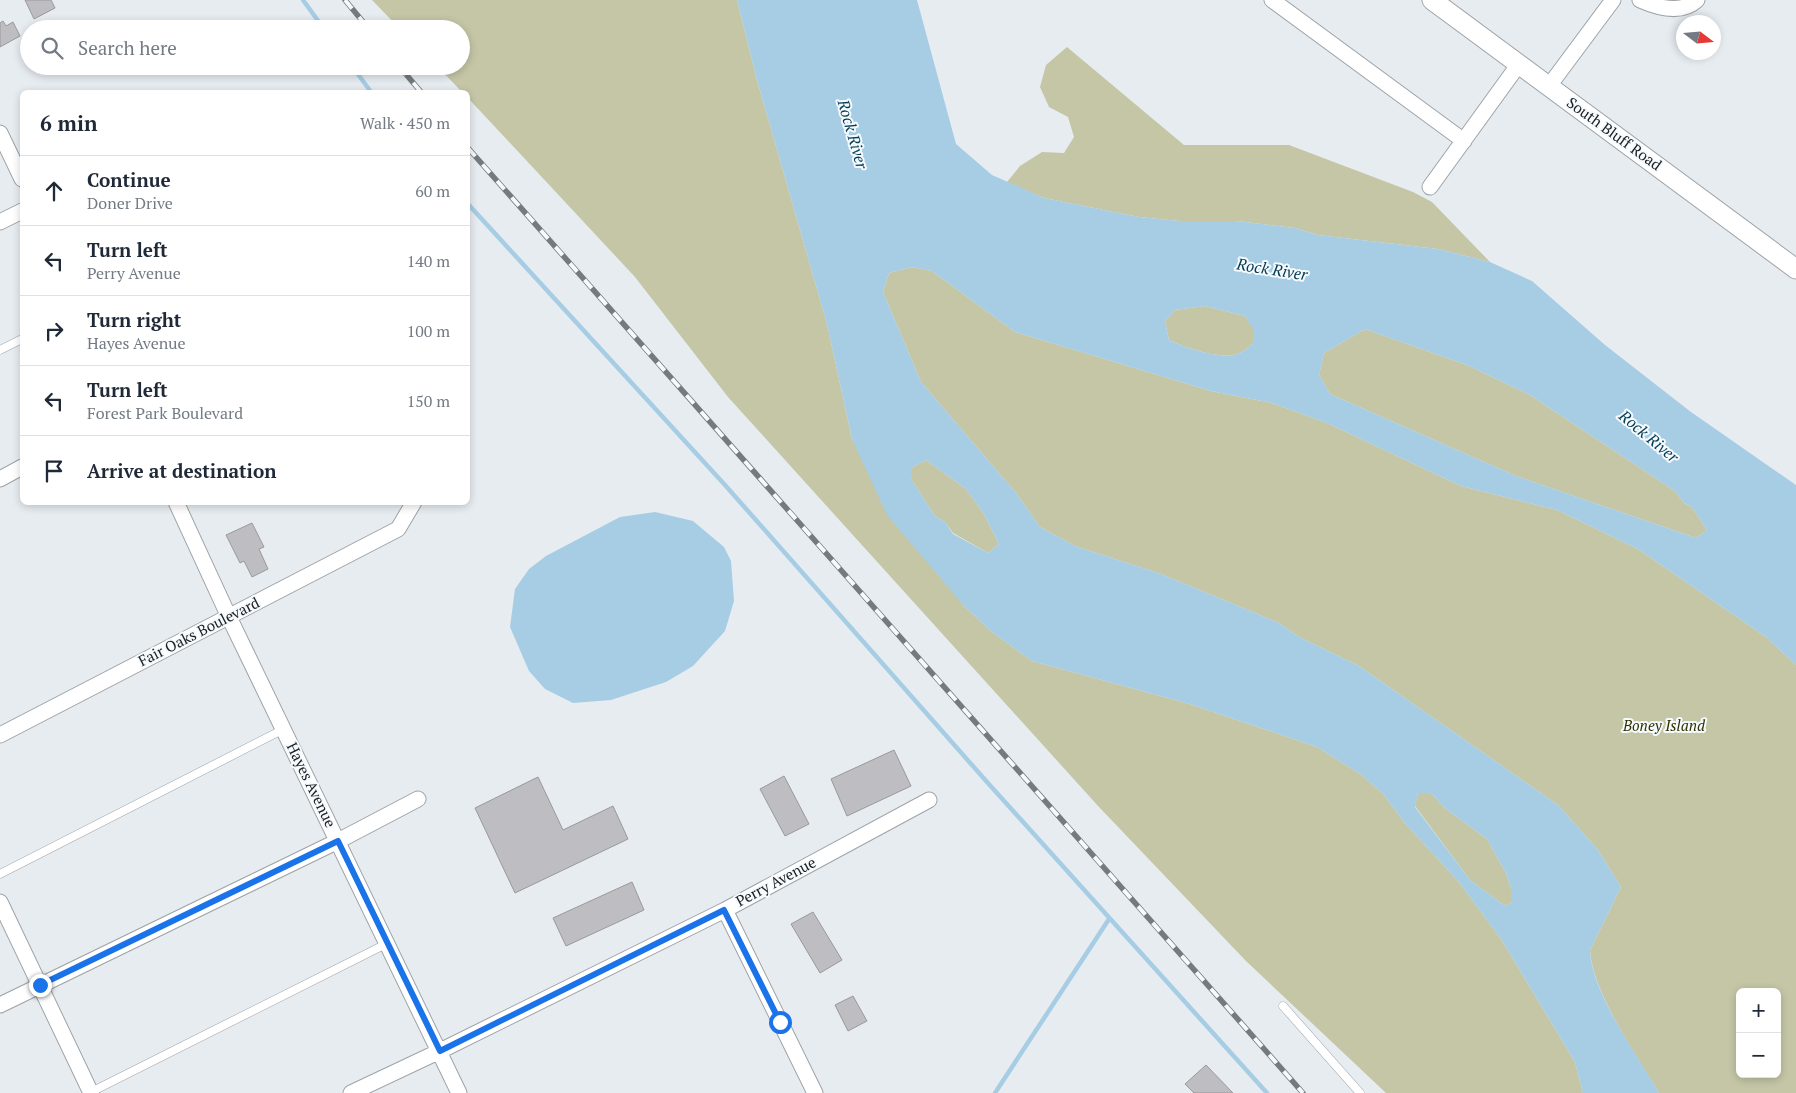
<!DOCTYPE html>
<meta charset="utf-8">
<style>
body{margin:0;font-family:"PT Serif",serif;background:#f2f2f3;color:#1f2937}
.controls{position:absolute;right:15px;bottom:15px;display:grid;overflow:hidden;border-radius:8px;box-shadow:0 2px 8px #0003}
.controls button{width:45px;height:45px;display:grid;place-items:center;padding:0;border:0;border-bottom:1px solid #e0e1e3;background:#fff;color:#1f2937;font:25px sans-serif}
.compass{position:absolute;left:1676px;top:15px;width:45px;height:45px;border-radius:50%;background:#fff;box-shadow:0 2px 8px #0003;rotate:106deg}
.stop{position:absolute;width:15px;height:15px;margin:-11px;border:4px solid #1a73e8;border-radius:50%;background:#fff}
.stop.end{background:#1a73e8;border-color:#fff;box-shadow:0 1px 5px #0008}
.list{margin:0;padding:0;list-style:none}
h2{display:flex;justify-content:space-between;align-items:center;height:65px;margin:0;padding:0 20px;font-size:21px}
h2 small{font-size:16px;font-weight:400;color:#747a83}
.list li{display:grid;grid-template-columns:32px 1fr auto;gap:15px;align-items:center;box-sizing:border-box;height:70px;padding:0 20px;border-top:1px solid #e0e1e3}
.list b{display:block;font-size:19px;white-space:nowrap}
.list p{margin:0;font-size:16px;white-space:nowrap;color:#747a83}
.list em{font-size:16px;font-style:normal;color:#747a83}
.icon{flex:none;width:28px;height:28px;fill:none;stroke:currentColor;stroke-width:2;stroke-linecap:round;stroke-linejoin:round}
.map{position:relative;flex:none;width:1796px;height:1093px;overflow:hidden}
.search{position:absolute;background:#fff;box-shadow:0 2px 8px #0003;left:20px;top:20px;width:450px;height:55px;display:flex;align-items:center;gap:12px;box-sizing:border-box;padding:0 18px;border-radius:28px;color:#747a83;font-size:19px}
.panel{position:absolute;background:#fff;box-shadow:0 2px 8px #0003;left:20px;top:90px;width:450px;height:415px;border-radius:8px}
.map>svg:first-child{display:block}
.green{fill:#c4c6a6;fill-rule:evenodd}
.water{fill:#a6cde4;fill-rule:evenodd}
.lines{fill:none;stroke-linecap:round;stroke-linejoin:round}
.stream{stroke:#a6cde4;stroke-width:4.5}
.building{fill:#bebdc2;stroke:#99989d}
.service-casing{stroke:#9ea3a7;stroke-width:9}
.minor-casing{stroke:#9ea3a7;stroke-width:17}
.tertiary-casing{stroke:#9ea3a7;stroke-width:21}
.service{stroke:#fff;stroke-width:8}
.minor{stroke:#fff;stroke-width:15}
.tertiary{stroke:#fff;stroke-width:19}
.rail-casing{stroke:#767a7c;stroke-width:5.5}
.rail{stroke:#f5fafe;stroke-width:4;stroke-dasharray:11;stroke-linecap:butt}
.route{stroke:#1a73e8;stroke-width:6}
.labels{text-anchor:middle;stroke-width:4;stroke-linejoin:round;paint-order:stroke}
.street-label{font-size:15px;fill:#1c1e1f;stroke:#f5fafe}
.park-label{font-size:15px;font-style:italic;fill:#313201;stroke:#f5fafe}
.water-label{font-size:16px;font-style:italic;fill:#063c53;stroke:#f5fafe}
</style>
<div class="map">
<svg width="1796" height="1093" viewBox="0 0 1796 1093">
<rect width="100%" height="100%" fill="#e7ecf1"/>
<path class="green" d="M372,0H737L757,80L827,324L852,439L964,606L992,632L1032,661L1190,704L1317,747L1362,775L1384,795L1404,822L1458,881L1501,939L1575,1062L1583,1093H1386L1246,961L1099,807L728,397L635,277L468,98V92H462L437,66H461V29H400Z
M1067,47L1184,145H1289L1413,192L1432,202L1490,262L1438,249L1318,235L1295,228L1237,221H1179L1139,217L1044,198L1007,182L1020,166L1042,152L1064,153L1074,137L1068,117L1049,107L1040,87L1046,65Z
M912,267L932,271L1015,332L1211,391L1272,403L1327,423L1461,486L1557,510L1638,549L1766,637L1796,665V1093H1659C1637,1056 1592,992 1590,950L1621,887L1598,850L1558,805L1359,666L1299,637L1279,623L1161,574L1075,546L1040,527L1016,493L921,382L883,292L889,273ZM1740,992H1777V1074H1740Z
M1205,306L1245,316L1253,328V343C1248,348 1243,352 1237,354C1221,360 1183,347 1169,340L1165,321L1175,310Z
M1365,329L1467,365L1530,395L1675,491L1684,503L1692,507L1707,530L1696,538L1516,476L1330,394L1319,375L1324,353Z
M926,460L966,489L984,514L999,544L988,553L953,533L945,522L935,516L911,479V468Z
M1418,793H1431L1446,809L1487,839L1506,873L1511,888V903L1505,906L1470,880L1415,806Z"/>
<path class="water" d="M737,0H917L956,144L992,175L1044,198L1139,217L1179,221H1237L1295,228L1318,235L1438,249L1490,262L1532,281L1605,345L1691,412L1796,485V665L1766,637L1638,549L1557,510L1461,486L1327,423L1272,403L1211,391L1015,332L932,271L912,267L889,273L883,292L921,382L1016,493L1040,527L1075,546L1161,574L1279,623L1299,637L1359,666L1558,805L1598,850L1621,887L1590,950C1591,992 1638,1056 1659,1093H1583L1575,1062L1501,939L1458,881L1404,822L1384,795L1362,775L1317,747L1190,704L1032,661L992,632L964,606L887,515L852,439L827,324L757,80ZM1205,306L1245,316L1253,329V343C1248,348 1243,352 1237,354C1221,360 1183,347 1169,340L1165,321L1175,310ZM1365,329L1467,365L1530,395L1675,491L1684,503L1692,507L1707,530L1696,538L1516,476L1330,394L1319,375L1324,353ZM926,460L966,489L984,514L999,544L988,553L953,534L945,522L935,516L911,479V468ZM1418,793H1431L1446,809L1487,839L1506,873L1511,888V903L1505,906L1470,880L1415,807Z
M655,512L693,521L724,547L731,561L734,601L725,631L693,666L666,682L611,700L573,703L545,689L529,671L510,627L515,589L529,569L546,556L620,517Z"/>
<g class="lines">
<path class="stream" d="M303,0L324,29
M352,66L371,92
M468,204L725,485L987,782L1267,1093
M995,1093L1109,919"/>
</g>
<path class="building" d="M25,0H51L55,8L34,19Z
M3,21L6,26L13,22L20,36L0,47V23Z
M252,523L264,547L259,549L268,569L252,577L244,561L240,563L226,535Z
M894,750L911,786L847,816L831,779Z
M784,776L809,824L785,836L760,789Z
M538,777L563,830L613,806L628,839L515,893L475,808Z
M632,882L644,910L566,946L553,918Z
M813,912L842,960L820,973L791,924Z
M853,996L867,1021L848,1031L835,1005Z
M1206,1065L1233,1093H1194L1185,1084Z"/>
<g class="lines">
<defs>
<path id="service" d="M0,350L22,339
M0,874L284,729
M1283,1006L1360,1093
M89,1093L388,943"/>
<path id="minor" d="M1272,0L1464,141
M1640,0C1658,8 1681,15 1697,0
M1549,86L1613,0
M0,133L22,179
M1430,187L1519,64
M0,222L22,211
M0,479L22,467
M176,502L229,617L459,1093
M0,735L398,529L414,502
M0,902L91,1093
M725,910L815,1093
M0,1005L338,841L418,799
M351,1093L440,1051L725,910L929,800"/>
<path id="tertiary" d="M1432,0L1796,269"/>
</defs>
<use href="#service" class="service-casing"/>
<use href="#minor" class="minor-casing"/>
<use href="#tertiary" class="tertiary-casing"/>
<use href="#service" class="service"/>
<use href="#minor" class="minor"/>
<use href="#tertiary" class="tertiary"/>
<defs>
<path id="rail" d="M345,0L369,29
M399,66L421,92
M468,148L1303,1093"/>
</defs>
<use href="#rail" class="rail-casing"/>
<use href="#rail" class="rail"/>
</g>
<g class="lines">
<path class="route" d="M40,985L338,841L440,1051L724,910L780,1022"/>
</g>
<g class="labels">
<g class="street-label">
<text transform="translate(1614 134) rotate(36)" y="5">South Bluff Road</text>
<text transform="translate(199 632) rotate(-27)" y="5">Fair Oaks Boulevard</text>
<text transform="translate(311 785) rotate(64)" y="5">Hayes Avenue</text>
<text transform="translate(776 882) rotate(-28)" y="5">Perry Avenue</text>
</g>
<g class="park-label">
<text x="1664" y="731">Boney Island</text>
</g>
<g class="water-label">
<text transform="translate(853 134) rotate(74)" y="6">Rock River</text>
<text transform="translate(1272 269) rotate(9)" y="6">Rock River</text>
<text transform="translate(1649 436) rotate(40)" y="6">Rock River</text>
</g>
</g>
</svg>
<div class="controls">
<button>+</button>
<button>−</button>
</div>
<svg class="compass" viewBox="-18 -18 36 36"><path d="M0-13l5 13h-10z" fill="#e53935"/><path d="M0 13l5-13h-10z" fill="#747a83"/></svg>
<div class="stop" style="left:780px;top:1022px"></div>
<div class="stop end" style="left:40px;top:985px"></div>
<div class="search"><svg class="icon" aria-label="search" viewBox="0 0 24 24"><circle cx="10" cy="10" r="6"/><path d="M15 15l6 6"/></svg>Search here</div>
<section class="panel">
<h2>6 min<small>Walk · 450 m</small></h2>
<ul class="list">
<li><svg class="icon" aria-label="ahead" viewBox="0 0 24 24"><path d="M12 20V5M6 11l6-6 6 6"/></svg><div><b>Continue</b><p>Doner Drive</p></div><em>60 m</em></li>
<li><svg class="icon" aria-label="left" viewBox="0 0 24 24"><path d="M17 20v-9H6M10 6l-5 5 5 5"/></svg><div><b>Turn left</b><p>Perry Avenue</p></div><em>140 m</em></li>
<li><svg class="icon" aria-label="right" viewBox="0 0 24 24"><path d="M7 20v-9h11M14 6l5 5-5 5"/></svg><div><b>Turn right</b><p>Hayes Avenue</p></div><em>100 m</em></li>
<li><svg class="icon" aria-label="left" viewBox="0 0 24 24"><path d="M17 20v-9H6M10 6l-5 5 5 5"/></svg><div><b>Turn left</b><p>Forest Park Boulevard</p></div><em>150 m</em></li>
<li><svg class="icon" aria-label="arrive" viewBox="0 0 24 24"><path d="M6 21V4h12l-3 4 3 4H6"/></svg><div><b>Arrive at destination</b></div></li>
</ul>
</section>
</div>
